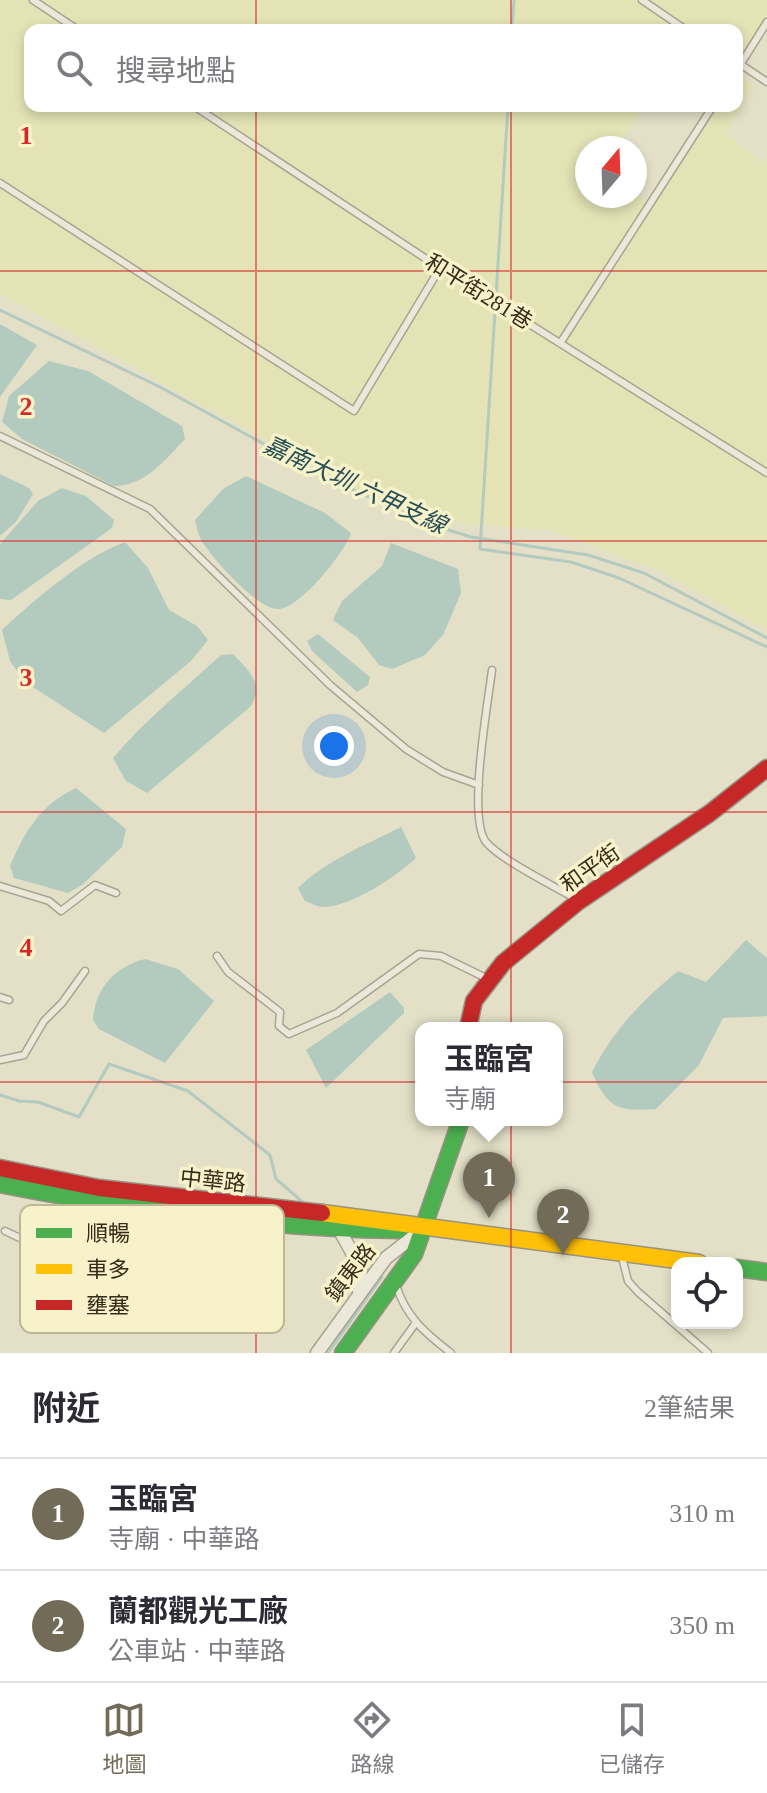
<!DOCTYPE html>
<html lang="zh-TW">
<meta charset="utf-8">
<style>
body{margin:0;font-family:"Times New Roman","Noto Sans TC",serif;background:#f2f2f3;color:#2b2b33}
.controls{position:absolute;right:24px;bottom:24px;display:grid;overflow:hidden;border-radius:16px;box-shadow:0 4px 12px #0003}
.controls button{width:72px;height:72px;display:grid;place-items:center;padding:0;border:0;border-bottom:2px solid #e1e1e2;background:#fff;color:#2b2b33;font:40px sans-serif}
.compass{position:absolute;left:575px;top:136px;width:72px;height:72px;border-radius:50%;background:#fff;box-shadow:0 4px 12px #0003;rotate:19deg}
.you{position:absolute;left:334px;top:746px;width:28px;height:28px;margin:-20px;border:6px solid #fff;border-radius:50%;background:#1a73e8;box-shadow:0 0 0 12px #1a73e833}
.badge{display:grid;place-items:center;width:52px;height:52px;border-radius:50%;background:#726b57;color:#fff;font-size:26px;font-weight:700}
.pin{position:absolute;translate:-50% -66px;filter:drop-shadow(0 2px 4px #0008)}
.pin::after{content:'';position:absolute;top:42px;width:28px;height:24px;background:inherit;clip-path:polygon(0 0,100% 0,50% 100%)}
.popup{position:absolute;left:415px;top:1022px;width:148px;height:104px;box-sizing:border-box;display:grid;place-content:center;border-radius:16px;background:#fff;filter:drop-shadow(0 2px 6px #0005);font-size:26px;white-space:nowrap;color:#7c7c81}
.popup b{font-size:30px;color:#2b2b33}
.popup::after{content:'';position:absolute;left:50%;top:100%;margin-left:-16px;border:16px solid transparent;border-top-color:#fff}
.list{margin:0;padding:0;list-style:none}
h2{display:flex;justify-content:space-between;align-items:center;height:104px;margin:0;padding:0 32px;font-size:34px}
h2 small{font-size:26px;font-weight:400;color:#7c7c81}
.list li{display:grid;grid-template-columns:52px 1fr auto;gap:24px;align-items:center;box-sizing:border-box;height:112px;padding:0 32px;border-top:2px solid #e1e1e2}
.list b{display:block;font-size:30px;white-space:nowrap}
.list p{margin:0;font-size:26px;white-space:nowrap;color:#7c7c81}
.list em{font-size:26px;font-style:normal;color:#7c7c81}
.icon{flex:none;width:44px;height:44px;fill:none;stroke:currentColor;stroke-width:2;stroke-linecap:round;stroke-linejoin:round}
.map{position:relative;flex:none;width:767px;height:1353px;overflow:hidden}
.search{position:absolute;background:#fff;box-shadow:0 4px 12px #0003;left:24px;right:24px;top:24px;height:88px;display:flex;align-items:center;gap:20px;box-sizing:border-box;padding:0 28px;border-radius:16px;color:#7c7c81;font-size:30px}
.sheet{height:328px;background:#fff}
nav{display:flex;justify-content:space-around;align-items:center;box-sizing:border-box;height:112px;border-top:2px solid #e1e1e2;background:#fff;font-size:22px;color:#7c7c81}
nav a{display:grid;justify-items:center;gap:4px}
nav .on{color:#726b57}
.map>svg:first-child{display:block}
.farmland{fill:#e3e3b6}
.water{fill:#b3cabf}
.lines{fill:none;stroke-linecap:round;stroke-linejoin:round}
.stream{stroke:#b3cabf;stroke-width:3}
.lane-casing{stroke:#a7a491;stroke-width:9}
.street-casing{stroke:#a7a491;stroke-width:15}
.fast-casing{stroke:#979281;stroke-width:19}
.slow-casing{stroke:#979281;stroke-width:19}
.jam-casing{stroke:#979281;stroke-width:19}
.lane{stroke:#ebe8d9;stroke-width:6}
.street{stroke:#ebe8d9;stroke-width:12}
.fast{stroke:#4caf50;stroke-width:16}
.slow{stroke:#ffc107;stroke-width:16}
.jam{stroke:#c62828;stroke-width:16}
.grid{fill:none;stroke:#d62828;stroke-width:2;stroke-opacity:0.55}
.labels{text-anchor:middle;stroke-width:7;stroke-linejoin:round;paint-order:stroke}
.street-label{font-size:22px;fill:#352c1a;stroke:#f7f2ca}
.water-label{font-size:24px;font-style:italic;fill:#285056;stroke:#f7f2ca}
.key{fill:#f7f2ca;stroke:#bdb795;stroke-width:2}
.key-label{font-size:22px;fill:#352c1a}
.grid-label{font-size:26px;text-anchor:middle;font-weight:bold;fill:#d62828;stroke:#f7f2ca;stroke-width:7;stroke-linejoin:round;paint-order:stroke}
</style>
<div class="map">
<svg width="767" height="1353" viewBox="0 0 767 1353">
<rect width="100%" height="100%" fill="#e3e0c7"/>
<path class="farmland" d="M0,0H767V23L741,61L737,59V30H30V106H644L618,148H587V196L635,194L648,202L707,106H737V74L753,85L726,132L763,164L767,158V630L657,570L550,530L463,524L375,499L0,294Z"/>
<path class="water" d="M0,324L37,345L0,397Z
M49,361L88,371L182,426L185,439C165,460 145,486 114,486L22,439L2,422L9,396Z
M0,474L29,488L33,494L16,522L0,536Z
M246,476L325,513L351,533C345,552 298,612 276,609C255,606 215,561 203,543C199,537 197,528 195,520L223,489Z
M62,488L86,496L114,520L112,528L11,600L0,599V544L38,501Z
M125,542L148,568L169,610L197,626L208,640L191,661L104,733L25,682L10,661L2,630C34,600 84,557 125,542Z
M391,543L458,569L461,593L443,635L425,655L392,669L379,665L358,638L333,620L342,601L382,566Z
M318,634L370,677L368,685L357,692L312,651L307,641Z
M233,654C250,672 265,684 250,707L147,793L126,781L113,758C146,719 184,689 221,655Z
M76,788L126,829L122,847L82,885L68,893L14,878L10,866C25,831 41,804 76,788Z
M401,827L416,858C396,877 352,906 324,907C318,907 310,903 305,901L298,888C327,860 365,845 401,827Z
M746,940L767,958V1016L723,1018L699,1065L656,1109C618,1112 607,1108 592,1072C613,1031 642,1000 678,971L706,982Z
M145,959L178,969L214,1001L165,1063L99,1029L93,1020C95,989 114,967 145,959Z
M390,992L404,1008V1013L326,1088L306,1050Z"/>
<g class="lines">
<path class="stream" d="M512,30L514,0
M508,106L480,549L571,562L619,578L767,647
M0,310L160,387L315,472L423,522L471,537L588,555L644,573L767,638
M0,1095L19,1101L38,1102L79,1117L109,1064L188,1091L270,1155L276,1179L305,1204
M328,1353L382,1277"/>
<defs>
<path id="lane" d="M33,0L78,30
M642,0L686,30
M737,62L767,82
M737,70L767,22
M194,106L440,268L767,473
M0,183L354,411L440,268
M561,342L713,106
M0,436L150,509L330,685L406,749L443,772L479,785
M492,670C488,703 467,818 486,842C501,860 554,886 576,899
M0,886L49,901L61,911L95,885L116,893
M217,956L228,972L280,1012L279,1026L289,1034L337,1013L419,954L441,956L488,979
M0,997L9,1000
M0,1060L24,1055L44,1021L62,1003L85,971
M5,1231L187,1317
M622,1257L628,1281L638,1292L708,1353
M88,1268L100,1207
M396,1285C406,1317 425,1333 451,1353
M394,1353L415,1324"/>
<path id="street" d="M339,1229L361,1269L359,1292
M317,1353L386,1258L423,1229"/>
<path id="fast" d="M0,1184C131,1210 266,1228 399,1230
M737,1268L767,1272
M343,1353L414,1254L461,1120"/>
<path id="slow" d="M322,1213L699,1263"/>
<path id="jam" d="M468,1028L474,1001L503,963L579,901L710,813L767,768
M0,1168L99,1188L322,1213"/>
</defs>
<use href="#lane" class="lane-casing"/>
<use href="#street" class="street-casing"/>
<use href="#fast" class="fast-casing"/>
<use href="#slow" class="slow-casing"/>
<use href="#jam" class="jam-casing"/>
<use href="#lane" class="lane"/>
<use href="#street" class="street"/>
<use href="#fast" class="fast"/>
<use href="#slow" class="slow"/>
<use href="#jam" class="jam"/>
</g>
<path class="grid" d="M256,0V30M511,0V30M256,106V1353M511,106V1353M0,271H767M0,541H767M0,812H767M0,1082H767"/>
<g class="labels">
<g class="street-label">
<text transform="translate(479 291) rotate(32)" y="8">和平街281巷</text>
<text transform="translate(590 868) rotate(-35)" y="8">和平街</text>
<text transform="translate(213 1180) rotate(6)" y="8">中華路</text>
<text transform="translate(350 1272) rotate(-52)" y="8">鎮東路</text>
</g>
<g class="water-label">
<text transform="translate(355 485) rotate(25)" y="8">嘉南大圳 六甲支線</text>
</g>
</g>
<rect x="20" y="1205" width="264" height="128" rx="12" class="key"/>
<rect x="36" y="1228" width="36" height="10" fill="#4caf50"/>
<rect x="36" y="1264" width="36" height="10" fill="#ffc107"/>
<rect x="36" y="1300" width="36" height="10" fill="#c62828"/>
<g class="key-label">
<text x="86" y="1241">順暢</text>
<text x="86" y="1277">車多</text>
<text x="86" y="1313">壅塞</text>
</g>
<g class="grid-label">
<text x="26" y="144">1</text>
<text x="26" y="415">2</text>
<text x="26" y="686">3</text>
<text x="26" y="956">4</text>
</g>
</svg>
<div class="controls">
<button><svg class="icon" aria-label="locate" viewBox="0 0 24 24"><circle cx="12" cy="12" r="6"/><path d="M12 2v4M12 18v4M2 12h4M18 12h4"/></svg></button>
</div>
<svg class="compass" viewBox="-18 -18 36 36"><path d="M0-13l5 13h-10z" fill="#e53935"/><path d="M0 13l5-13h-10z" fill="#7c7c81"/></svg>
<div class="you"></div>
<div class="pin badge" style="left:489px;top:1218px">1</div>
<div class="popup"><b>玉臨宮</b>寺廟</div>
<div class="pin badge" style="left:563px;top:1255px">2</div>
<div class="search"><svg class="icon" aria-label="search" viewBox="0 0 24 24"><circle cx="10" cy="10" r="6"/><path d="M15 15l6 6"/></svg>搜尋地點</div>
</div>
<section class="sheet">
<h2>附近<small>2筆結果</small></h2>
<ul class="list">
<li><span class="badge">1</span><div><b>玉臨宮</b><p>寺廟 · 中華路</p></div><em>310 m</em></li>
<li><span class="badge">2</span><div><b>蘭都觀光工廠</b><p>公車站 · 中華路</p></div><em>350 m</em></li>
</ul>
</section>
<nav>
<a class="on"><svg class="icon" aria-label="map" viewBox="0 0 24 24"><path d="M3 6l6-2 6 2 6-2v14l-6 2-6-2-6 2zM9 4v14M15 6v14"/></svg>地圖</a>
<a><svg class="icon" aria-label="directions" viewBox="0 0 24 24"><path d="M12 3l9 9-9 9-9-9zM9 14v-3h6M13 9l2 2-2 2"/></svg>路線</a>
<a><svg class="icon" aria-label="saved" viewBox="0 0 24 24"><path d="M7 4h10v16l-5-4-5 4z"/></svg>已儲存</a>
</nav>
